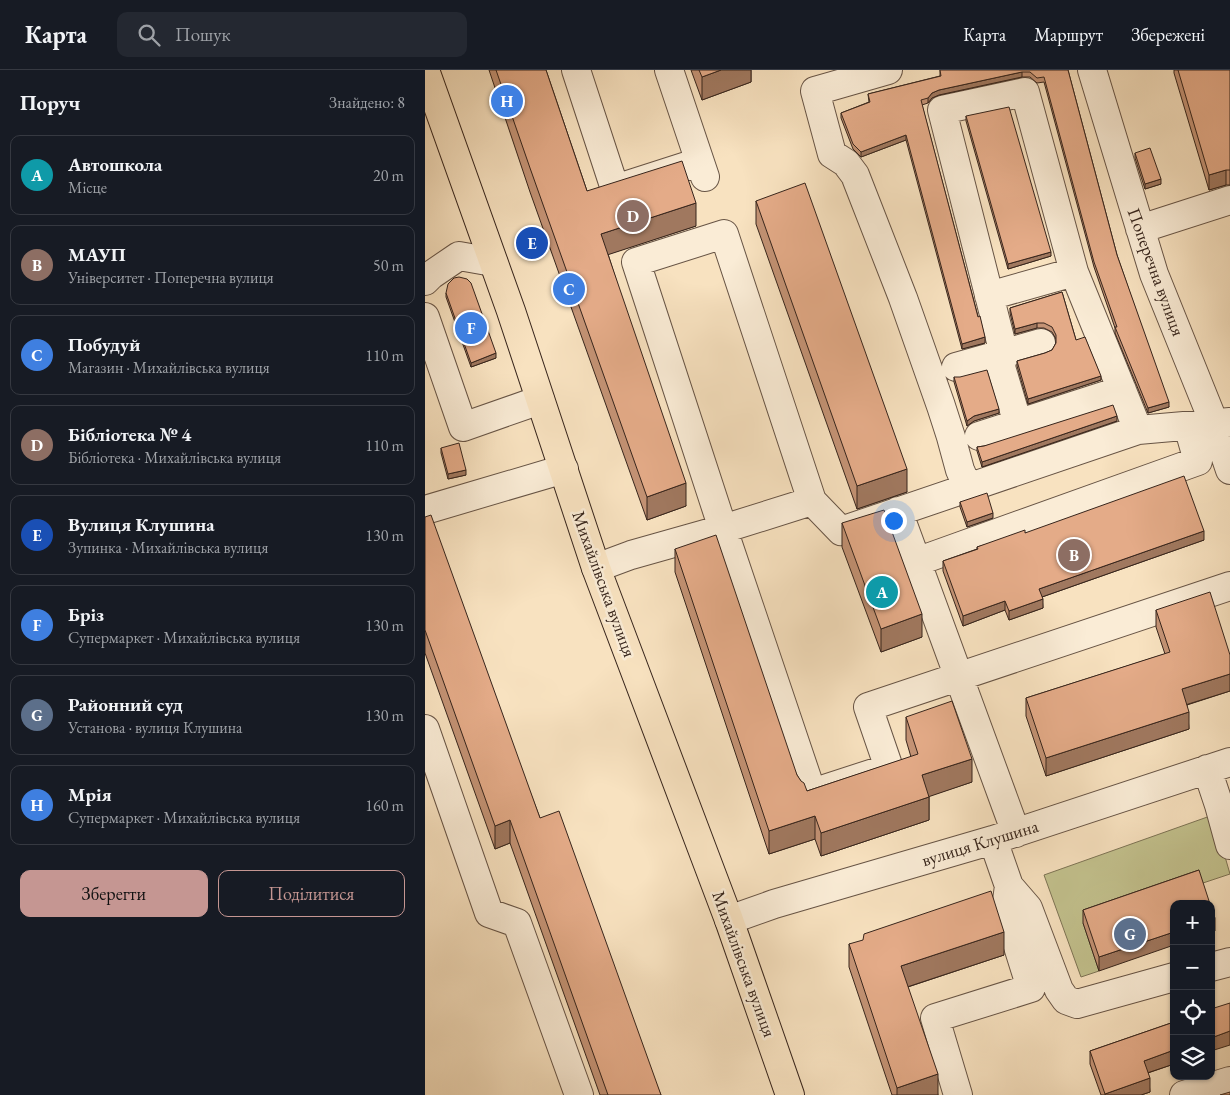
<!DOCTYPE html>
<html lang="uk">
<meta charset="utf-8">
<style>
body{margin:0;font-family:"EB Garamond",serif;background:#242831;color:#f1f3f6}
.controls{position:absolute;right:15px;bottom:15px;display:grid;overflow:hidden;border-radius:10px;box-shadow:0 1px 4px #0004}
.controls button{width:45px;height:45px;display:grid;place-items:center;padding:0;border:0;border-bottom:1px solid #363941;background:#171b24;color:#f1f3f6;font:25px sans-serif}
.you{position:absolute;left:468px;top:450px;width:18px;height:18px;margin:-12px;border:4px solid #fff;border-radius:50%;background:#1a73e8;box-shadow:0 0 0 8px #1a73e833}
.badge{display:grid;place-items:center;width:32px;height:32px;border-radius:50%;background:#c59692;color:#fff;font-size:16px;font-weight:700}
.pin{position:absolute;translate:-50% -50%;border:2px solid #fff;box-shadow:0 1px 5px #0006}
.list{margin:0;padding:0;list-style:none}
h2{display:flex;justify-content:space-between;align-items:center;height:65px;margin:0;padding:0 20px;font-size:21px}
h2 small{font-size:16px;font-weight:400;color:#9ea1a6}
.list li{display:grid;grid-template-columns:32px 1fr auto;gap:15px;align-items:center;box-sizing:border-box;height:80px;margin:0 10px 10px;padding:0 10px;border:1px solid #363941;border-radius:10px}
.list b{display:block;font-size:19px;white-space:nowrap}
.list p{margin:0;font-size:16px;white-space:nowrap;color:#9ea1a6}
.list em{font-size:16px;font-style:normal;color:#9ea1a6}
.actions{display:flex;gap:10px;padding:15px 20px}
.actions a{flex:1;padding:11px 0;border:1px solid #c59692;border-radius:10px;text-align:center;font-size:18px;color:#c59692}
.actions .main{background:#c59692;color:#111}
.icon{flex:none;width:28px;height:28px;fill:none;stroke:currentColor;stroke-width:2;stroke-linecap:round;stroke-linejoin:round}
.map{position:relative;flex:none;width:805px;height:1025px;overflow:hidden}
header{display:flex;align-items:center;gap:30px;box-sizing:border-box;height:70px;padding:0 25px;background:#171b24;border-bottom:1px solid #363941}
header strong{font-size:24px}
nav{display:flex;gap:28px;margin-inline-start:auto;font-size:18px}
.search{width:350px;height:45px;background:#242831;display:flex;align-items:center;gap:12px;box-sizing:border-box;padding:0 18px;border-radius:10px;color:#9ea1a6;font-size:19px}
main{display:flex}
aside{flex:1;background:#171b24}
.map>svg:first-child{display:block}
.green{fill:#c3c28e;stroke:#7d7455}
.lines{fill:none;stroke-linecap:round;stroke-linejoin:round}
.minor-casing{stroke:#675445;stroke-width:30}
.major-casing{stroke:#37251c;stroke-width:30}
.minor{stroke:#faecd6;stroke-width:28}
.major{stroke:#f8e2c0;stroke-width:28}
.wall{fill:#c49375;stroke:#37251c}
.shaded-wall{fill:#a0785f;stroke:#37251c}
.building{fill:#e4ab88;stroke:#37251c}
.labels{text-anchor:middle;stroke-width:5;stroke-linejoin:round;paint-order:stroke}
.street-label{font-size:18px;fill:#37251c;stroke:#faecd6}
</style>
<header>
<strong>Карта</strong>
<div class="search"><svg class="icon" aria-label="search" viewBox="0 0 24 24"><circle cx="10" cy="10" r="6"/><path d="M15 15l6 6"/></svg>Пошук</div>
<nav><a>Карта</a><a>Маршрут</a><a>Збережені</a></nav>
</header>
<main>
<aside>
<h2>Поруч<small>Знайдено: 8</small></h2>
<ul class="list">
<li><span class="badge" style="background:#0f9aa8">A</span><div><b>Автошкола</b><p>Місце</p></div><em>20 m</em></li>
<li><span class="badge" style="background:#8d6e63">B</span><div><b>МАУП</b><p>Університет · Поперечна вулиця</p></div><em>50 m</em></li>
<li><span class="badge" style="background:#3f7fe0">C</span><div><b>Побудуй</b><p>Магазин · Михайлівська вулиця</p></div><em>110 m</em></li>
<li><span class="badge" style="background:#8d6e63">D</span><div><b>Бібліотека № 4</b><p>Бібліотека · Михайлівська вулиця</p></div><em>110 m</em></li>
<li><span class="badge" style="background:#1a4fb4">E</span><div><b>Вулиця Клушина</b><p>Зупинка · Михайлівська вулиця</p></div><em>130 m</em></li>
<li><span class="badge" style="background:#3f7fe0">F</span><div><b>Бріз</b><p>Супермаркет · Михайлівська вулиця</p></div><em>130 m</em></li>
<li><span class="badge" style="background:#5c6f8a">G</span><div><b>Районний суд</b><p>Установа · вулиця Клушина</p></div><em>130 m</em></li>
<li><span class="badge" style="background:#3f7fe0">H</span><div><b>Мрія</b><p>Супермаркет · Михайлівська вулиця</p></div><em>160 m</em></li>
</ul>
<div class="actions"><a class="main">Зберегти</a><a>Поділитися</a></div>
</aside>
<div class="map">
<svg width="805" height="1025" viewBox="0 0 805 1025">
<rect width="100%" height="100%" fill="#f8e2c0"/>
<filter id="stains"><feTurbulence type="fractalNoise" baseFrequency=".004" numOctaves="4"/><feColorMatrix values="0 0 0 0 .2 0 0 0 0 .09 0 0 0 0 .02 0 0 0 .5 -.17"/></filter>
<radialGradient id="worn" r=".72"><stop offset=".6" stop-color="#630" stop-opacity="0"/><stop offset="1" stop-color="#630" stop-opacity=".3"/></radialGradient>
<path class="green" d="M788,745L805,804L658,853L674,901L656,907L619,805Z"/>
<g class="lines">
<defs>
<path id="minor" d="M151,0L190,119L274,92
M244,0L280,107
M463,0L390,21L407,84L421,93L430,105L478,228L516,336L526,367L535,400L543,418
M667,0L729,204L789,353L805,400
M715,159L805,130
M0,211L6,205L34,186L68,192
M564,226L649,202
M0,247L38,357L115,330
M531,297L616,273
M805,352L713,360L416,461L387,431L299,164L211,192L298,459L387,723L464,698L443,637L805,516
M593,354L576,297V272L517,40L600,22L649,202L713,360
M554,366L697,320
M0,440L139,399
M473,441L591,763
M491,492L773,391L763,356
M171,498L206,485L298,459L387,431
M0,659L64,843L92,853L154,1025
M782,699L794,735L805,746
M794,735L805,775
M584,816L603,838L634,920L641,930L652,934L749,907
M304,850L349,834L568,770L805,692
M786,897L805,892
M533,1025L510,948L606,918L581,838L584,816L568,770
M759,1025L805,1011"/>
<path id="major" d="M0,0L86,241L171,498L304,850L365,1025"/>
</defs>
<use href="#minor" class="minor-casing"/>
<use href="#major" class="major-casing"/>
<use href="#minor" class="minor"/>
<use href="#major" class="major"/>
</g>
<path class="wall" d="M64,0H121L162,121L271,156L183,184L261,436L222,450L105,122Z
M266,0H326V12L277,30Z
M515,0H643L692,185L744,337L723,343L690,263V258L669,197L619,12L612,13L605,7H597L514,25L507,28L503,33L497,35L560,273L537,279L481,70L436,87L428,79L416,48V43L444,32L443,24L515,6Z
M749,0H805V115H801L784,120L749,3Z
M541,46L626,186L583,199L541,51Z
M710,83L736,114L720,119L710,88Z
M331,131L482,422L432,439L331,154Z
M637,222L651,270L676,310L603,334L592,296V291L620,283L627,280L631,273V269L627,262L619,258H612L590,264L585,243V238Z
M21,223L71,288L46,297L21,227Z
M529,307L574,343L549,351L542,356L529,312Z
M692,351L557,397L552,381V377L559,376Z
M16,378L41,405L23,409L16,383Z
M535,432L568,448L542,457L535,437Z
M0,447L115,748L236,1025H175L85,773L70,779L0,583Z
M417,453L497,567L456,582L417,477Z
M600,463L779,470L617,527L618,538L584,550L580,540L538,556L518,501V491L552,479V477Z
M250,479L372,705L382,721L486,687L481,670V647L547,712L504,726V750L396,786L390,769L344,784L250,502Z
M731,540L805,621L762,635L764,659L621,706L601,646V628L740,584L731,557Z
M774,800L674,901L658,853V840Z
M424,874L579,885L483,917L513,1025H467L424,897Z
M749,952V994L723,1003L725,1022L716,1025H676L665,994V981Z"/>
<path class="shaded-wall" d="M296,0H326V12L277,30V7Z
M597,2V7L514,25L507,28L503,33V28L507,23L514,20Z
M481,65V70L436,87V82Z
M801,100V115L784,120V105Z
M736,109V114L720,119V114Z
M271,133V156L176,187V164Z
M626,182V186L583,199V194Z
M612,253V258L590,264V259Z
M560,267V273L537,279V274Z
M71,283V288L46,297V293Z
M676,306V310L603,334V329Z
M744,332V337L723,343V338Z
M574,339V343L549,351L542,356V351L549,346Z
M692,346V351L557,397V392Z
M482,399V422L432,439V416Z
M41,400V405L23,409V404Z
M261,413V436L222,450V427Z
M568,443V448L542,457V452Z
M779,461V470L614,528V519Z
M618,529V538L584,550V541Z
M580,531V540L538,556V546Z
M497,544V567L456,582V559Z
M805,604V621L757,636V619Z
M764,642V659L621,706V688Z
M547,689V712L497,729V705Z
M504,727V750L396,786V763Z
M390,746V769L344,784V761Z
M85,750V773L70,779V756Z
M790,848V861L786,863V849Z
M579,862V885L476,919V896Z
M749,862V875L674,901V887Z
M805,961V975L786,981V968Z
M749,980V994L719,1004V991Z
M513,1004V1025H472V1018Z
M725,1008V1022L716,1025H680V1024Z"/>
<path class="building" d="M71,0H121L162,121L257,91L271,133L176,164L261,413L222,427L105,98Z
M274,0H296L277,7Z
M515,0H643L692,185L744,332L723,338L690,257H692L669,192L619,7L612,8L605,2H597L514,20L507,23L503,28L496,30L553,247L555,246L560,267L537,274L481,65L436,82L428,74L416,43L445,32L443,24L516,6Z
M753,0H805V100H801L784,105Z
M584,37L626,182L583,194L541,46Z
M725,78L736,109L720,114L710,83Z
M380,113L482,399L432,416L331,131Z
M34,207L42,209L46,213L71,283L46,293L21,223L23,214L29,208Z
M637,222L651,270L660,267L676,306L603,329L592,291L620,283L627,280L631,273V265L627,257L619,253H612L590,259L585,238Z
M562,300L574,339L549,346L542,351L529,307H535Z
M688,335L692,346L557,392L552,377L559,376Z
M34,373L41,400L23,404L16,378Z
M759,406L779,461L614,519L618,529L584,541L580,531L538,546L518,491L553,479L552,477L600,460V463Z
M562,423L568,443L542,452L535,432Z
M459,440L497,544L456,559L417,453Z
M6,445L115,748L134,741L236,1025H183L85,750L70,756L0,560V447Z
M291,465L372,705L376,711L379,713L382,721L493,684L481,647L527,631L547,689L497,705L504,727L396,763L390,746L344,761L250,479Z
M785,522L805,585V604L757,619L764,642L621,688L601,628L745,582L731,540Z
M774,800L785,834H749V862L674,887L658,840Z
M566,821L579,862L476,896L513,1004L472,1018L424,874L438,870L439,864Z
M786,837L790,848L786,849Z
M805,933V961L786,968V939Z
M749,952V980L719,991L725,1008L680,1024L665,981Z
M805,1022V1025H795Z"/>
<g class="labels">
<g class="street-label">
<text transform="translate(731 202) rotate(70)" y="6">Поперечна вулиця</text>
<text transform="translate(179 514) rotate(70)" y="6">Михайлівська вулиця</text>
<text transform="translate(555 773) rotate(-17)" y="6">вулиця Клушина</text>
<text transform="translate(319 894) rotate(70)" y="6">Михайлівська вулиця</text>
</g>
</g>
<rect width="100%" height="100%" filter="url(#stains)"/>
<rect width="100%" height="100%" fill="url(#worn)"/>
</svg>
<div class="controls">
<button>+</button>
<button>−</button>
<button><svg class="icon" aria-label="locate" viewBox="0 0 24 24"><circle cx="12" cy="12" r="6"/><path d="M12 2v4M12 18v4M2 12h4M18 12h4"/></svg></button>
<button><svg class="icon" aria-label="layers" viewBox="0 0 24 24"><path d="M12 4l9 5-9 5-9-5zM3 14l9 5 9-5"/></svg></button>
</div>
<div class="you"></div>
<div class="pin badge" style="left:457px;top:522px;background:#0f9aa8">A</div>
<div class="pin badge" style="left:649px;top:485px;background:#8d6e63">B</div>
<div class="pin badge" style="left:144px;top:219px;background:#3f7fe0">C</div>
<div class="pin badge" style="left:208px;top:146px;background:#8d6e63">D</div>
<div class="pin badge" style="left:107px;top:173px;background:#1a4fb4">E</div>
<div class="pin badge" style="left:46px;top:258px;background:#3f7fe0">F</div>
<div class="pin badge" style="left:705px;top:864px;background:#5c6f8a">G</div>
<div class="pin badge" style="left:82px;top:31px;background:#3f7fe0">H</div>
</div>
</main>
